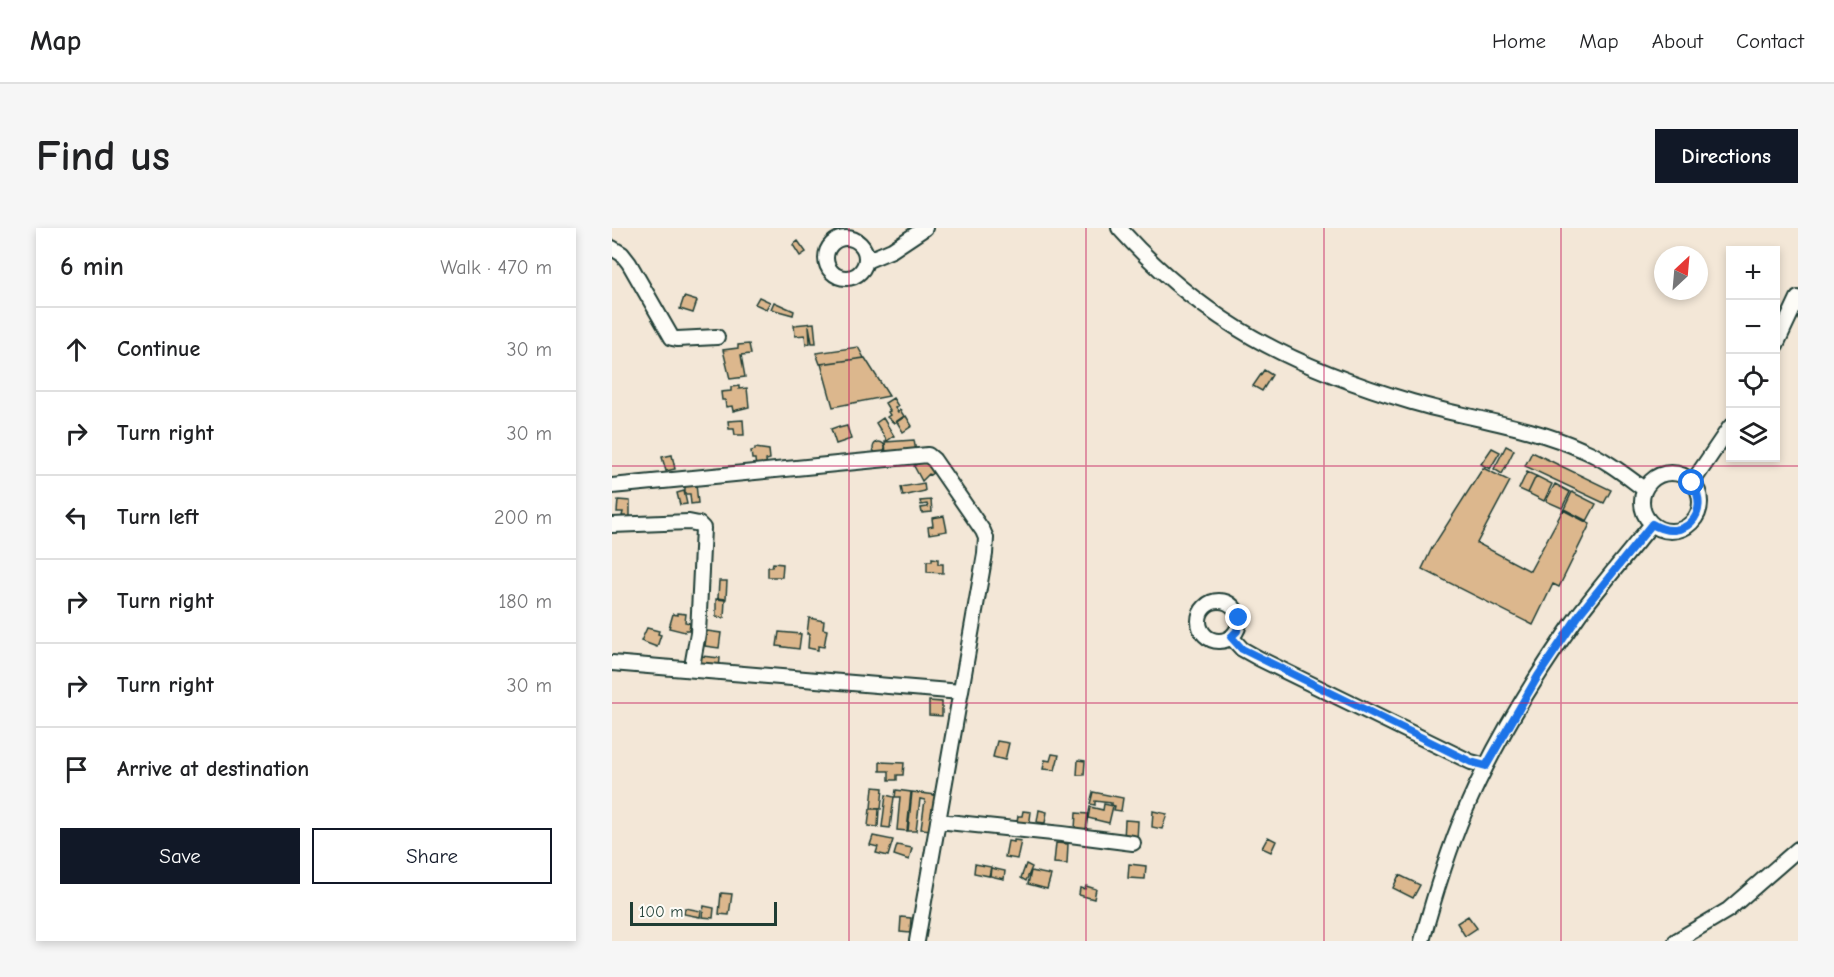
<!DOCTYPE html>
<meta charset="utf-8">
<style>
body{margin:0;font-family:"Comic Neue",sans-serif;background:#f6f6f6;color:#202124}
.controls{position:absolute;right:18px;top:18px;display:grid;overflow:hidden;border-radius:0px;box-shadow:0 3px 9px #0003}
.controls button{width:54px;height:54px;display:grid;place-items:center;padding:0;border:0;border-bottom:2px solid #e0e0e0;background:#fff;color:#202124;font:30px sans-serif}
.compass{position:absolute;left:1042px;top:18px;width:54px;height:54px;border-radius:50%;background:#fff;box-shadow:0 3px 9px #0003;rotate:26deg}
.scale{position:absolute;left:18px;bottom:15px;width:147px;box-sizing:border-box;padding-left:6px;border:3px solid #1f3d34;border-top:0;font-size:16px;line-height:21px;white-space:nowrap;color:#1f3d34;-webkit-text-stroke:4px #fdfcf7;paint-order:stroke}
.stop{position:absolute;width:18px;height:18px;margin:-14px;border:4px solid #1a73e8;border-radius:50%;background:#fff}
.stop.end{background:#1a73e8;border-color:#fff;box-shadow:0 2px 6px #0008}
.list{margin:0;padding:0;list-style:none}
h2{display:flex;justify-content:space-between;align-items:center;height:78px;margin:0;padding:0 24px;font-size:26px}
h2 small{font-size:20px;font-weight:400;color:#757577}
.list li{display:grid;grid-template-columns:39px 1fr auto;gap:18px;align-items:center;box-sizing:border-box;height:84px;padding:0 24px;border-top:2px solid #e0e0e0}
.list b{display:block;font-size:22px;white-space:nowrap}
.list em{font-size:20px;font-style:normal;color:#757577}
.actions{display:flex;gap:12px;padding:18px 24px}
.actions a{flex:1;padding:14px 0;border:2px solid #111827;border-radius:0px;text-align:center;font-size:21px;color:#111827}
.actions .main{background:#111827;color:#fff}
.icon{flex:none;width:33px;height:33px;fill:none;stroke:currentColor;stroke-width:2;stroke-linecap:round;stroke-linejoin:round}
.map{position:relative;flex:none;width:1186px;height:713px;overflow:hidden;border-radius:0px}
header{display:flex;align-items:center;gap:36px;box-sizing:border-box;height:84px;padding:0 30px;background:#fff;border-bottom:2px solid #e0e0e0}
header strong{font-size:28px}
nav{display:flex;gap:33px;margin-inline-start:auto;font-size:21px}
.intro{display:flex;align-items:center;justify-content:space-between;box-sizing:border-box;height:144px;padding:0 36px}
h1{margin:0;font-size:42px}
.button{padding:15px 27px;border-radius:0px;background:#111827;color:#fff;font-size:21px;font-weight:700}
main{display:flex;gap:36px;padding:0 36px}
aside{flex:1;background:#fff;border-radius:0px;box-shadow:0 3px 9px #0003}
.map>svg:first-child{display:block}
.building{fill:#dcb78d;stroke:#1f3d34;stroke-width:1.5}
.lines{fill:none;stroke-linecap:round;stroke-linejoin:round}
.minor-casing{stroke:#1f3d34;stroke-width:18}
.minor{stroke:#fdfcf7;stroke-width:14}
.route{stroke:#1a73e8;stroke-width:8}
.grid{fill:none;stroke:#c2185b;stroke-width:1.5;stroke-opacity:0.55}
</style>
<header>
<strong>Map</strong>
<nav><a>Home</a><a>Map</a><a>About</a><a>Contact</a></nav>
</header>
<div class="intro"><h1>Find us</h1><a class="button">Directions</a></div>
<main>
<aside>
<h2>6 min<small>Walk · 470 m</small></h2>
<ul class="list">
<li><svg class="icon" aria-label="ahead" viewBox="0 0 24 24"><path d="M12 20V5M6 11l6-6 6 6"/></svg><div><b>Continue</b></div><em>30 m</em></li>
<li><svg class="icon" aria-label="right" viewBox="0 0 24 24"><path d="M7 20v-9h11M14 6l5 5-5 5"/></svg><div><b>Turn right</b></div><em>30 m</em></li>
<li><svg class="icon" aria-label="left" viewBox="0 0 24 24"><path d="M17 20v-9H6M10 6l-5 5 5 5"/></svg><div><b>Turn left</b></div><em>200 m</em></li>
<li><svg class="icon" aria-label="right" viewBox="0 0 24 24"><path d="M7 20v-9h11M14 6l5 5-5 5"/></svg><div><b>Turn right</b></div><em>180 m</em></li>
<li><svg class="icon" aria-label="right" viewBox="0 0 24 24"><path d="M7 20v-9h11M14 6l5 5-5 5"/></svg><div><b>Turn right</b></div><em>30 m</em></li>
<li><svg class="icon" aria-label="arrive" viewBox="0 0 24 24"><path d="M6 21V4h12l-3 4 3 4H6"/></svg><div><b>Arrive at destination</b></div></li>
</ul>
<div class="actions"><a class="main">Save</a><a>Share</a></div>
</aside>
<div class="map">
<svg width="1186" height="713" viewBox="0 0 1186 713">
<rect width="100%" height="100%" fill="#f3e7d7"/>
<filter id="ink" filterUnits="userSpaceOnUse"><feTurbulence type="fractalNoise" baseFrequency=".0167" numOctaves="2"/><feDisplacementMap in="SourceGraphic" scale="12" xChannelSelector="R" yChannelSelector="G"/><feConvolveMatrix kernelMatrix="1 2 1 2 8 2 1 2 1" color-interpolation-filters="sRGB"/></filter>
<g filter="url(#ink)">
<path class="building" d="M186,13L194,24L188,28L181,17Z
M72,69L85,73L81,85L68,81Z
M147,69L158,74L154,81L143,76Z
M162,74L182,83L181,87L159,81Z
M202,95L204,115H200L197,98L198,115L194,117L193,107L183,108L182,97Z
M137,116L139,126L129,127L133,149L118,151L111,122L126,120V117Z
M246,119L252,130L208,136L204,125Z
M253,130L277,168L221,179L209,136Z
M652,142L660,147L650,163L641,158Z
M127,158V161L135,160L137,179L121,183L120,178L114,179L113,172H110L109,164L119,163V159Z
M281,170L286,178L283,180L286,184L288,182L292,188L282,195L275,189L278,187L276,184L278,183L273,175Z
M294,188L300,198L291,204L285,194Z
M271,190L282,208L275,213L264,195Z
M131,192L132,207H123L122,201H117L116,193Z
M227,198V200L235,198L239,211L224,216L219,201Z
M302,212L304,224L274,226L273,214Z
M261 220a6 6 0 1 1 12 0a6 6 0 1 1-12 0Z
M894,218L902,222L890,246L882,241Z
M143,220L157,222L158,231L154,232L155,240L144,241L143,231H140L139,223L143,222Z
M880,220L888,224L878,241L869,236Z
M920,224L999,262L992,275L913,238Z
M60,227L63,241L54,243L50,229Z
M313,231L322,244L318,247L317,246L310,253L302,238Z
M871,240L898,253L865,315L918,343L951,282L978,296L947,359L941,356L921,397L810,341L820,320Z
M915,244L924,248L916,265L907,261Z
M924,248L940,256L932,273L916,265Z
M312,255L313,263L291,268L289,259Z
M84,256L86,275L79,276L78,266H73V257Z
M943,256L958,264L950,280L934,273Z
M72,263L75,276L68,277L65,265Z
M960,264L984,276L975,293L952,281Z
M6,272L18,273V289L10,288L11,284H5Z
M319,272L320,284L310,285L309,280L316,279L315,276L309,277L308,273Z
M332,288L335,303L317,306L316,299L321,298L320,290Z
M320,330L326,331V336H331V345L315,344V333H320Z
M161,335L171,336L170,349H156V339H160Z
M107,353H115L114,371L106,370Z
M104,371L113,372L112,390L104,389Z
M65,385L74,386L73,394L78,395L77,402H74L73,404L57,400L61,386L65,387Z
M197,390L212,393L211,401L215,402L212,419L206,418V422L196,420L197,406H195Z
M35,400L47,403L46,406L49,407L45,419L29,413Z
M95,403L109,405L107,420L93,418Z
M167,404L189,406L187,421L165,418Z
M89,428L108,430L107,441H88Z
M317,473L330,474V488L317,487Z
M385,513L397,515L393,532L381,529Z
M440,526L447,527L443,542L431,541L433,532L438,533Z
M466,532L473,533L472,547H465Z
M268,534L292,535L291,547H285V552H277V543H268Z
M261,559L271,560L269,581L259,580Z
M284,562L299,564L295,603L285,602L288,569H283Z
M300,564L324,567L320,602L309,601L313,572L308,571L304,603H296Z
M481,564L511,570L509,583L502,582L503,578L499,577V575L483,573V577L478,576Z
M274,567L282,569L278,600L270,599Z
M492,576L501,578L497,595L476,590L478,579L491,582Z
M258,581H267L266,599L256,598Z
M427,582L435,584L433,595L425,594Z
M411,583L419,584L417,599L409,597L410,595L405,594L406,588H410Z
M541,583L555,586L550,601L540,599Z
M464,585L476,586L474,602L463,601Z
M513,592L526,593L525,613L512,612Z
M261,608L281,612L276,628L264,625L266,619L258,617Z
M656,609L664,613L659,624L650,620Z
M402,612L409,613L405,631L393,629L396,613L402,614Z
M444,615L456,616L455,636L442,635Z
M285,617L300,620L297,632L282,627Z
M363,636L379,639L377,648L362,645Z
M414,636L420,639L414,653L409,650Z
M517,636L534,638L533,651L516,650Z
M379,640L393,643L392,651L378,648Z
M419,643L439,647L435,661L416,656Z
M787,647L808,657L801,670L781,660Z
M474,658L484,661L482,671L467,667L468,660L473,661Z
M109,665L120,666L117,687L107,686Z
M92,678L102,680L101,690L90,689Z
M73,680L89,683L88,689L72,686Z
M856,688L865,700L853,708L845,695Z
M289,689L299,690L298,705L288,704Z"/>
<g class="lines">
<defs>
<path id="minor" d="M507,0C591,94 681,139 800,174C857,191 917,197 971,222C993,231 1013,247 1032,261
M214 30a20 20 0 1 1 40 0a20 20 0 1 1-40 0Z
M0,20L10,26L17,35L60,110L65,111L105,109
M254,33L280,22L313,0
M1164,117L1186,70
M1030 274a29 29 0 1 1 58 0a29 29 0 1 1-58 0Z
M1080,255L1118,199
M0,258L316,227L322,232L371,303L374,310L373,326L305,713
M0,297L77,294L87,296L91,300L86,405L81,433
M587 393a20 20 0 1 1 40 0a20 20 0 1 1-40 0Z
M619,409L630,421L648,431L859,534L874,538
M0,435L349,464
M326,593L450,606L521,615
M810,713C822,669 835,625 853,583C883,513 924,447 968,385C991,355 1016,325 1040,296
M1064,713L1116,682L1186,621"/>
</defs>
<use href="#minor" class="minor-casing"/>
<use href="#minor" class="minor"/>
</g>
</g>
<g class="lines" filter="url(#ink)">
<path class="route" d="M627,390L625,403L619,409L630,421L859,534L874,538L926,448L969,384L1040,296C1071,315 1100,286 1080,255"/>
</g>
<path class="grid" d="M237,0V713M474,0V713M712,0V713M949,0V713M0,238H1186M0,475H1186"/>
</svg>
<div class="controls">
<button>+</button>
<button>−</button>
<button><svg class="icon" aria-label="locate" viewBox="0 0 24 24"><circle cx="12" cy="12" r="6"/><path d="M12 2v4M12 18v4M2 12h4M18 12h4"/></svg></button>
<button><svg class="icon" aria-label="layers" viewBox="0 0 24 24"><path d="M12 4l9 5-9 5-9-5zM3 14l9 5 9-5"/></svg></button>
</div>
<svg class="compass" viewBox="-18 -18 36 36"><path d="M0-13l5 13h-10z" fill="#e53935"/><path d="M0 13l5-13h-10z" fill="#757577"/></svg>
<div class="scale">100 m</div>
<div class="stop" style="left:1080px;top:255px"></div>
<div class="stop end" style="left:627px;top:390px"></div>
</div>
</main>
